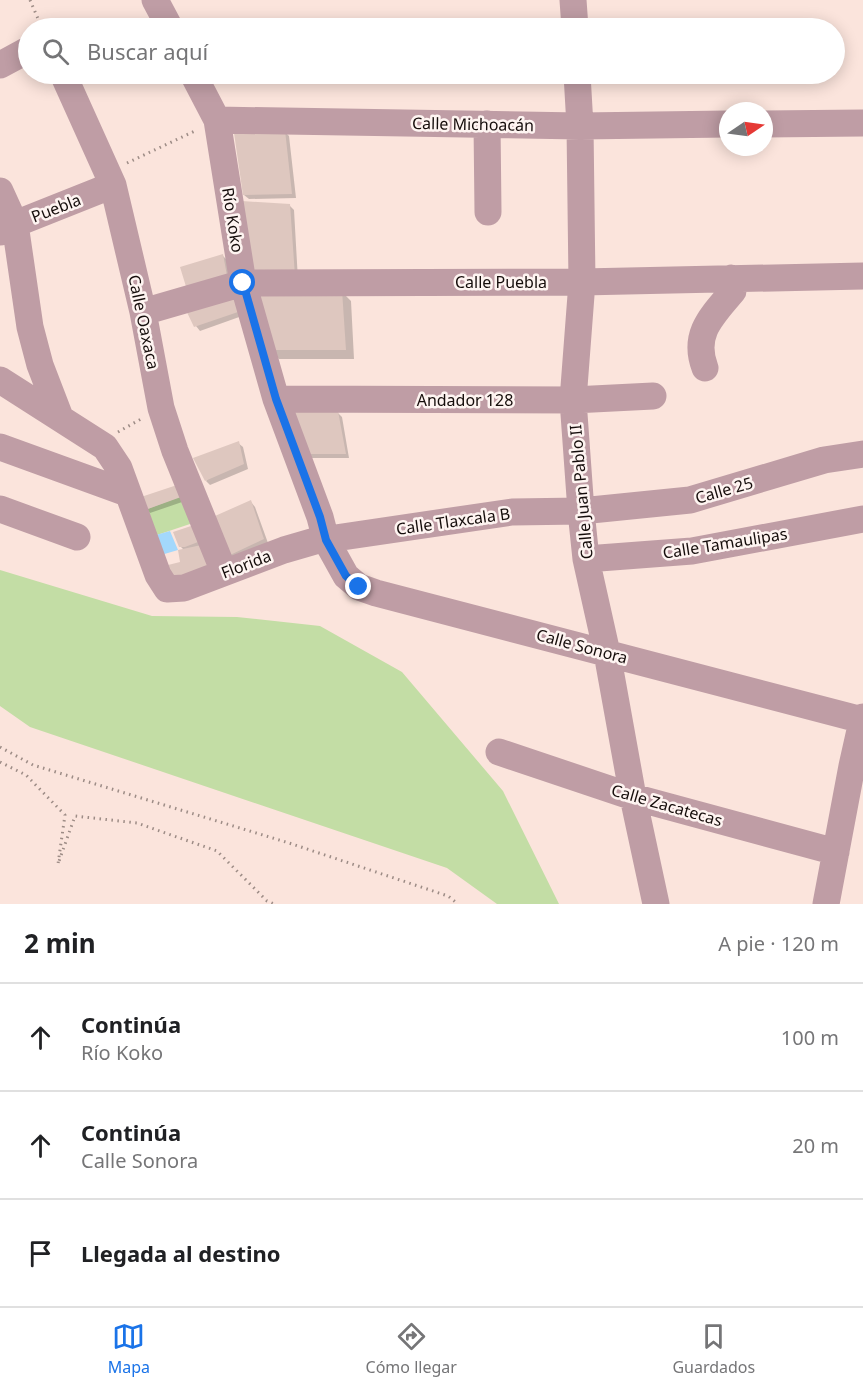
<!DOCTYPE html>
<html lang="es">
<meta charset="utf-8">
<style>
body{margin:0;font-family:"Noto Sans",sans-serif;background:#f2f2f2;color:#202124}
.compass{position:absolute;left:719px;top:102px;width:54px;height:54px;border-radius:50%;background:#fff;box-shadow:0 3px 15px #0003;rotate:77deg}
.stop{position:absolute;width:18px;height:18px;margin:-14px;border:4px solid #1a73e8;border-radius:50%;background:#fff}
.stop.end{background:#1a73e8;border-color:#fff;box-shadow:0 2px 6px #0008}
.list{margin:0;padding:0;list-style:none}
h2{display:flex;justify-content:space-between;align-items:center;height:78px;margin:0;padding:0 24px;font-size:26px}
h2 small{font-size:20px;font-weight:400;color:#757577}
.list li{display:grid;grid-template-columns:39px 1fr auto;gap:18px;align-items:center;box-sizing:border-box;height:108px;padding:0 24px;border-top:2px solid #e0e0e0}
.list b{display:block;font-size:22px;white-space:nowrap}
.list p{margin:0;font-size:20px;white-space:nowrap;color:#757577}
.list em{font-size:20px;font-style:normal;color:#757577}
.icon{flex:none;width:33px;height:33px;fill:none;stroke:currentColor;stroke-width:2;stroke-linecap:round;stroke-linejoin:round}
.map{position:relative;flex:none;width:863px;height:904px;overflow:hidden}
.search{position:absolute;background:#fff;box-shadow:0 3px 15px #0003;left:18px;right:18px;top:18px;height:66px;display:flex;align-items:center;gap:15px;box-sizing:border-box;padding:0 21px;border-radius:33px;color:#757577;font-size:22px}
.sheet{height:402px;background:#fff}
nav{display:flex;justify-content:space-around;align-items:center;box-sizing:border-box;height:84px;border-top:2px solid #e0e0e0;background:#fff;font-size:16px;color:#757577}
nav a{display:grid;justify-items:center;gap:3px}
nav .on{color:#1a73e8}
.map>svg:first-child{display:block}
.green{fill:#c3dda5}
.water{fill:#a3d8fc}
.shadow{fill:#0003}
.building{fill:#dec7bf}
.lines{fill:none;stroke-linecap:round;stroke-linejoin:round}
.path{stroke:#9d8c86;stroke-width:3;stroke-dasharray:1.5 4.5;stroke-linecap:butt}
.minor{stroke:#bf9da5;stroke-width:27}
.route{stroke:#1a73e8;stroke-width:8}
.labels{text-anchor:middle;stroke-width:5;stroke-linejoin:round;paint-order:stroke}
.street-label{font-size:16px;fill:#150d0b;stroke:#fef4f1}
</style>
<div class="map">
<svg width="863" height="904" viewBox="0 0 863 904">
<rect width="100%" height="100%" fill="#fbe4dc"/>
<path class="green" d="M187,494L196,522L151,537L145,510Z
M0,570L152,616L237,617L320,626L402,672L503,791L559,904H497L447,868L30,727L0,706Z"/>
<path class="water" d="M170,531L178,550L161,555L156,535Z"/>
<path class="shadow" d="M284,131L289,136L296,198L249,199L244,195Z
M290,206L294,210L298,280L250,273Z
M223,256L227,260L232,285L194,297Z
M341,291L351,301L354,359H279L270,350Z
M235,294L242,316L200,331L196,326Z
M337,412L342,417L349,458H312L307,453Z
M238,443L243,447L248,469L210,485L206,481Z
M177,486L185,501L150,513L146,509Z
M251,502L255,507L268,543L233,560L229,555Z
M194,526L202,546L182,563L184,550L180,546Z"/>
<path class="building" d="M233,126L285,130L292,194L243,195Z
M242,201L290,204L295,276L249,273Z
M223,254L228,281L188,293L180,267Z
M254,290H342L346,350H268Z
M235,292L238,312L194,327L184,306Z
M294,411H338L346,454H306Z
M239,441L244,464L205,481L193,458Z
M177,485L181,497L145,510L141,497Z
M251,500L264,539L228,556L215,516Z
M194,525L198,542L185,547H179L173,532Z
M206,544L214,568L173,581L168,565L180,562L178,550Z"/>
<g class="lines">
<path class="path" d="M30,0L42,28
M127,163L197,130
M118,432L141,419
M0,747L33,765L289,843L448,896L458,904
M0,762L26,775L65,815L58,864L75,816L137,823L217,851L267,901L274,904"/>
<path class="minor" d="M155,0L170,28
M573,0L575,28
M0,65L28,50
M63,74L113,185L143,312L161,408L175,451L224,572
M193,74L217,120L243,283L276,399L320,517L326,540L346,576L359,587L376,593L862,720
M577,74L580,126L582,282L573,400L581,511L586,559L607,653L633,797L656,904
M217,120L580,126L728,124
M487,124L488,212
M764,124L863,123
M0,191L15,224L30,327L40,365L60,417
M0,232L15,224L113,185
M143,312L243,283L582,282L863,276
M705,368C692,334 712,316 733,291L731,278
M0,380L105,447L119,468L158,575L167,589L184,588L284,550L315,541L512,512L581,511L690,500L824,460L863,454
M276,399L573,400L653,396
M0,447L127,493
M0,509L77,537
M586,559L692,551L863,519
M499,752L633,797L836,852
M826,904L852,766L863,717"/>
</g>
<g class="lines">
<path class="route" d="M243,283L276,399L320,517L326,540L346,576L359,587"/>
</g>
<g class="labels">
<g class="street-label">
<text transform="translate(473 124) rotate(1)" y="6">Calle Michoacán</text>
<text transform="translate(56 208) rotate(-21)" y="6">Puebla</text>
<text transform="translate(233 220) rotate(81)" y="6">Río Koko</text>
<text x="501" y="288">Calle Puebla</text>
<text transform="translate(144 322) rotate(78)" y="6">Calle Oaxaca</text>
<text x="465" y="406">Andador 128</text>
<text transform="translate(724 490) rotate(-16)" y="6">Calle 25</text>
<text transform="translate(581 492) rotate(-95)" y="6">Calle Juan Pablo II</text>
<text transform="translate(453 521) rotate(-8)" y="6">Calle Tlaxcala B</text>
<text transform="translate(725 543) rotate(-9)" y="6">Calle Tamaulipas</text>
<text transform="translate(246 564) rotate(-21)" y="6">Florida</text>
<text transform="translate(582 646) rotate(15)" y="6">Calle Sonora</text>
<text transform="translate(667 805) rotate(16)" y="6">Calle Zacatecas</text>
</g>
</g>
</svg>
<svg class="compass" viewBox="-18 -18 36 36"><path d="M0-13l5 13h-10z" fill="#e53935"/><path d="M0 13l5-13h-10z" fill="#757577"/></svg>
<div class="stop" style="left:243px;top:283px"></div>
<div class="stop end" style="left:359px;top:587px"></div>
<div class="search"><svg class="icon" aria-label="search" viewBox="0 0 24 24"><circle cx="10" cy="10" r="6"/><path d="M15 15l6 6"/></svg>Buscar aquí</div>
</div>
<section class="sheet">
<h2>2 min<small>A pie · 120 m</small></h2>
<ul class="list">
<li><svg class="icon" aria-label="ahead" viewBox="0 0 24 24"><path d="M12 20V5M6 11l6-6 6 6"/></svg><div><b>Continúa</b><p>Río Koko</p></div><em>100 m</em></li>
<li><svg class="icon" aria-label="ahead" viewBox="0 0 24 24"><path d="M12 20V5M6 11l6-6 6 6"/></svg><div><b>Continúa</b><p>Calle Sonora</p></div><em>20 m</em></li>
<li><svg class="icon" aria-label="arrive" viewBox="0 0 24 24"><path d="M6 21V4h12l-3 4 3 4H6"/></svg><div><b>Llegada al destino</b></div></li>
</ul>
</section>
<nav>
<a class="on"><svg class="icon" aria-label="map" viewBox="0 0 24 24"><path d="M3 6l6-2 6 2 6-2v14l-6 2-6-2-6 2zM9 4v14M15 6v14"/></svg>Mapa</a>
<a><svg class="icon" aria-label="directions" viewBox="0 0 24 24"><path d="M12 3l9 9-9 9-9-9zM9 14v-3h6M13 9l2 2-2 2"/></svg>Cómo llegar</a>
<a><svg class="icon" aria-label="saved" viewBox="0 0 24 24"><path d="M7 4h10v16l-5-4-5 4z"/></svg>Guardados</a>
</nav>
